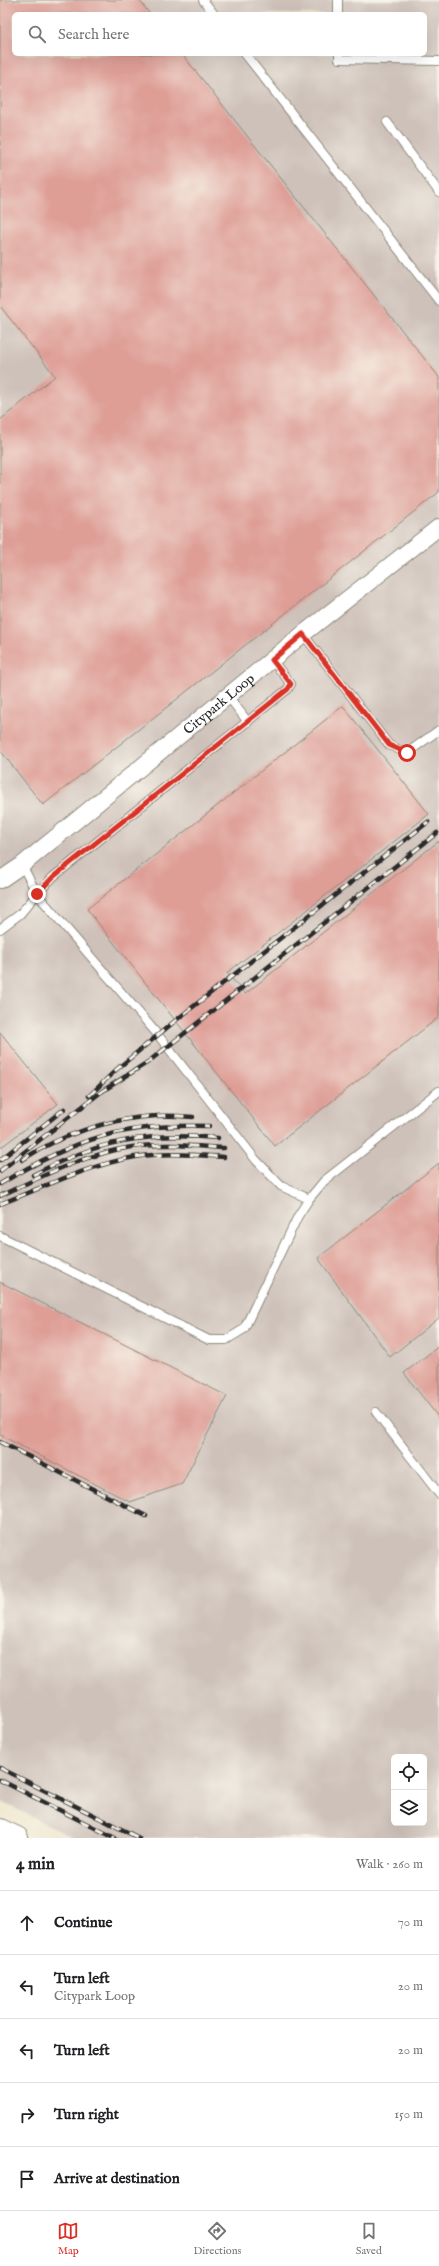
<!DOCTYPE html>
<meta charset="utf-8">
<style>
body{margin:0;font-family:"IM FELL English",serif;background:#f6f6f6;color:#202124}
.controls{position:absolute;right:12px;bottom:12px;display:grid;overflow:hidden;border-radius:6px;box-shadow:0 4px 16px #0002}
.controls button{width:36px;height:36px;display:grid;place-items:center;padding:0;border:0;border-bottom:1px solid #e0e0e0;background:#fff;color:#202124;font:20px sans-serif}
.stop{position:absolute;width:12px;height:12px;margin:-9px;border:3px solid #d93025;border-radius:50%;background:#fff}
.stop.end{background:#d93025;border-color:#fff;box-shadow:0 1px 4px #0008}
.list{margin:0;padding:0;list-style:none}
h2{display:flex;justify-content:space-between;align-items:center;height:52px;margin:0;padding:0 16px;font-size:17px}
h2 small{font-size:13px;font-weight:400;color:#757577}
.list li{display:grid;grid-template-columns:26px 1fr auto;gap:12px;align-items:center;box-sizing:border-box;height:64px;padding:0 16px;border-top:1px solid #e0e0e0}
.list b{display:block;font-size:15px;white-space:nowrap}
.list p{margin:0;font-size:13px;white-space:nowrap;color:#757577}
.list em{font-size:13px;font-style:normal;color:#757577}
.icon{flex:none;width:22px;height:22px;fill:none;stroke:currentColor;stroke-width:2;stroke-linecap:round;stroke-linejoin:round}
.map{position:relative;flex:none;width:439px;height:1838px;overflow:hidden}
.search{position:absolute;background:#fff;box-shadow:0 4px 16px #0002;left:12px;right:12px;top:12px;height:44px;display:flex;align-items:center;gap:10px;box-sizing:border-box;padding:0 14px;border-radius:6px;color:#757577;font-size:15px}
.sheet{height:372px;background:#fff}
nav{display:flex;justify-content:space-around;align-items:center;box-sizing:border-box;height:56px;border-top:1px solid #e0e0e0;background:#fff;font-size:11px;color:#757577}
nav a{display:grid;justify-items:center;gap:2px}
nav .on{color:#d93025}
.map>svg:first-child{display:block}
.industrial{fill:#cec1ba;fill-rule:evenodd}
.building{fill:#de9e96}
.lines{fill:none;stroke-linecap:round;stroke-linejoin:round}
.lane-casing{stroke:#8d8a7c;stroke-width:10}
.street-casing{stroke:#8d8a7c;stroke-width:18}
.secondary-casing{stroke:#8d8a7c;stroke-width:24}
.lane{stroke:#fff;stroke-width:8}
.street{stroke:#fff;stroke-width:16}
.secondary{stroke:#fff;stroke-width:22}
.rail-casing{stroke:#2b2b2b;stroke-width:4.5}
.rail{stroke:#f7f3e8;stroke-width:3;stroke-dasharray:9;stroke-linecap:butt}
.route{stroke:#d93025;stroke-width:5}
.labels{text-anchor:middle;stroke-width:4;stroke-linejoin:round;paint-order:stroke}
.street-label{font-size:14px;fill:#2b2b2b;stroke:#f7f3e8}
</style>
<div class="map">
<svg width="439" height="1838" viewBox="0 0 439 1838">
<rect width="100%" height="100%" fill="#f7f3e8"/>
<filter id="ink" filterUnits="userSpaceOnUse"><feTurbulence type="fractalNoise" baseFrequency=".025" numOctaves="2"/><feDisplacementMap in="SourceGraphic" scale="8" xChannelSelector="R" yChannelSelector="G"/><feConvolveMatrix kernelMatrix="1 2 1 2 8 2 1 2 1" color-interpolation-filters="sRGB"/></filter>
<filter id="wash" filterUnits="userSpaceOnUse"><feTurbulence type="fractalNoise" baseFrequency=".012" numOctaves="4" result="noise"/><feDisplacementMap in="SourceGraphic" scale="16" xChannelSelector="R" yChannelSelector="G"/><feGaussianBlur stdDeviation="0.9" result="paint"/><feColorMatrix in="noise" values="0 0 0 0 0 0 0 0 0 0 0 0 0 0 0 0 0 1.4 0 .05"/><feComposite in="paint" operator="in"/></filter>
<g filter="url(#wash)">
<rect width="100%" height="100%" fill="#efe8ce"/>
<path class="industrial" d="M0,0H439V1838H74L0,1801ZM14,14H425V54H14ZM394,1757H424V1823H394Z"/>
<g id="blocks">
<path class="building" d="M0,0H139L150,14H14V54H182L439,377V492L43,805L0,750V420L55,376L0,306Z
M343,706L429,814L227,973L245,994L439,841V1017L275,1146L87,909Z
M0,1032L58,1104L0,1148Z
M439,1163V1318L390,1357L318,1258Z
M0,1282L227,1396L182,1484L130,1502L0,1435Z
M439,1346V1418L404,1373Z"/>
</g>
</g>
<g filter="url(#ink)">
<use href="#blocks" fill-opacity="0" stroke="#8d8a7c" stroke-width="1"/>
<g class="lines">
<defs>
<path id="lane" d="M203,0L214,14
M338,0V14
M245,54L439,301
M339,54V59L439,61
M387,122L439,192
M303,634L389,745L407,753L439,730
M272,660L291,684L288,689L53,877L37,894L158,1035L256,1160L281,1186L309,1199
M228,696L248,722
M0,929L20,914L37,894L22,865
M0,1236L209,1340H226L244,1329L298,1216L309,1199L324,1181L439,1091
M376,1412L439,1494"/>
<g id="street">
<path id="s1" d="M0,880L22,865L303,634L439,527"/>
</g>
<path id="secondary" d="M0,1830L17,1838"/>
</defs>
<use href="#lane" class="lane-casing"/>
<use href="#street" class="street-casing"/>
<use href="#secondary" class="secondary-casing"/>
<use href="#lane" class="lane"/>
<use href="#street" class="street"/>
<use href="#secondary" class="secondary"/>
<defs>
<path id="rail" d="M89,1096L117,1069L175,1021L428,822
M0,1160L64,1109
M22,1160C60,1135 110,1118 156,1116C168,1115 181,1116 193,1117
M0,1171L101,1092L148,1062L185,1033L437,833
M33,1175C99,1140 145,1132 218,1138
M0,1184C75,1139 121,1123 209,1126
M0,1196C40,1177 88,1153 132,1147C163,1143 193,1146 224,1148
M0,1204C44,1187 89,1165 135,1157C165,1152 195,1155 224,1157
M0,1442L146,1516
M0,1768L139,1838
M0,1780L115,1838"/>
</defs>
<use href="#rail" class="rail-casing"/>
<use href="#rail" class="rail"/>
</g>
</g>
<g class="lines" filter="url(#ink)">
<path class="route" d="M37,894L53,877L288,689L291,684L272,660L303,634L389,745L407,753"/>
</g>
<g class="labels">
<g class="street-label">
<text dy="5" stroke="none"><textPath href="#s1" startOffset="281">Citypark Loop</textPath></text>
</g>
</g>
</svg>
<div class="controls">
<button><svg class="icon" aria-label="locate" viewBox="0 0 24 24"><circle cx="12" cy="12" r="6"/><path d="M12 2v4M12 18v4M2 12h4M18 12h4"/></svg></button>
<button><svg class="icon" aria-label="layers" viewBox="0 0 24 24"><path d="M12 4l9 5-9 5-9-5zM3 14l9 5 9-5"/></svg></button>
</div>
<div class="stop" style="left:407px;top:753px"></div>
<div class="stop end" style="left:37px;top:894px"></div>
<div class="search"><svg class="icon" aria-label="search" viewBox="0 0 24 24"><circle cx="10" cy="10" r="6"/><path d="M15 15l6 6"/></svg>Search here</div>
</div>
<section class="sheet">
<h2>4 min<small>Walk · 260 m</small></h2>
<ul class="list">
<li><svg class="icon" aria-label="ahead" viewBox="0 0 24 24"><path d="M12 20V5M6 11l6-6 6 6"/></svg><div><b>Continue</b></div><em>70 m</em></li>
<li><svg class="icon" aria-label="left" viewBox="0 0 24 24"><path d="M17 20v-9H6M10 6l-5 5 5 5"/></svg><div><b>Turn left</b><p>Citypark Loop</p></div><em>20 m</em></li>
<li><svg class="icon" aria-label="left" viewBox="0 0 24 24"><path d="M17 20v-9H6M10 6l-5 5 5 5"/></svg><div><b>Turn left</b></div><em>20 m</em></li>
<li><svg class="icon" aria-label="right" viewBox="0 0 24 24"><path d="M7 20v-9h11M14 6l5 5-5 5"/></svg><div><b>Turn right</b></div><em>150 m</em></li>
<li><svg class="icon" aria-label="arrive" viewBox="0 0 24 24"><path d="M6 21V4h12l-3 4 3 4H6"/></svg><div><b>Arrive at destination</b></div></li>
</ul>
</section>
<nav>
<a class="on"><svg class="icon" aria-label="map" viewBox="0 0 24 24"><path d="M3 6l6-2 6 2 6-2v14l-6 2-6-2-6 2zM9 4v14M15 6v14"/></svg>Map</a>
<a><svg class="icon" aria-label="directions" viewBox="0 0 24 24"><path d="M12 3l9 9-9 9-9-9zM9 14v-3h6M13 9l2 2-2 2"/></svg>Directions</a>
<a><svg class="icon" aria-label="saved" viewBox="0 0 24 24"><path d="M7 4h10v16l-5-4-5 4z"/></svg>Saved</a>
</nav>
